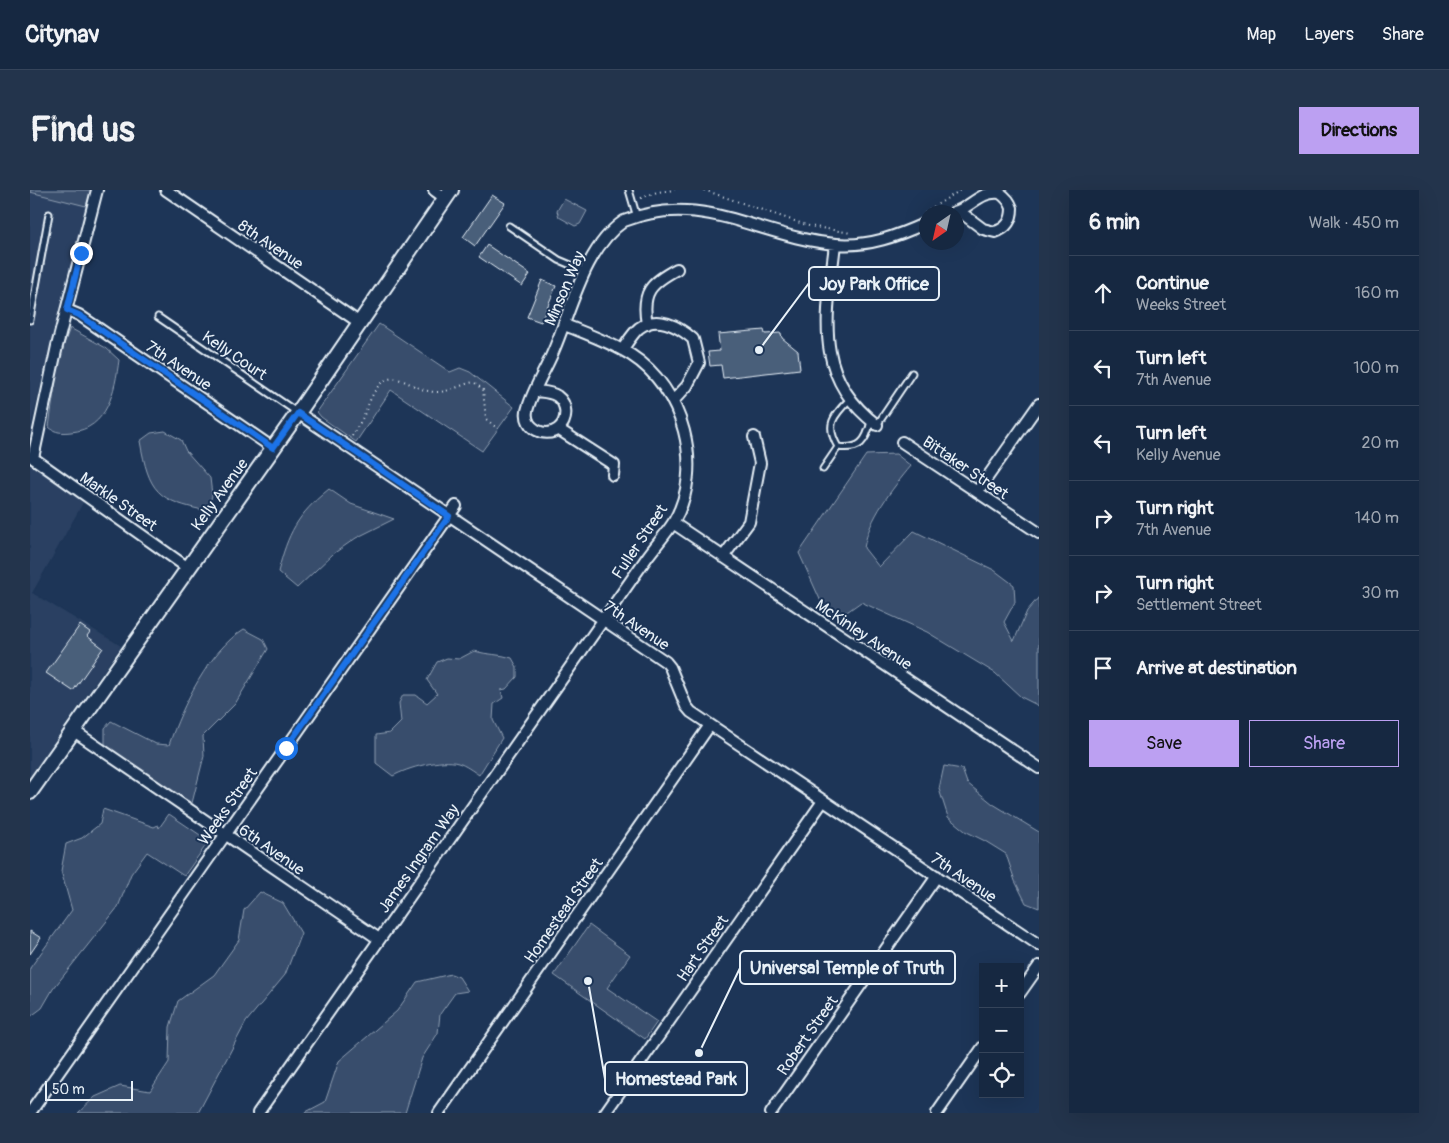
<!DOCTYPE html>
<meta charset="utf-8">
<style>
body{margin:0;font-family:Pangolin,sans-serif;background:#23344c;color:#f1f3f6}
.controls{position:absolute;right:15px;bottom:15px;display:grid;overflow:hidden;border-radius:0px;box-shadow:0 5px 20px #0002}
.controls button{width:45px;height:45px;display:grid;place-items:center;padding:0;border:0;border-bottom:1px solid #35445a;background:#162841;color:#f1f3f6;font:25px sans-serif}
.compass{position:absolute;left:889px;top:15px;width:45px;height:45px;border-radius:50%;background:#162841;box-shadow:0 5px 20px #0002;rotate:214deg}
.scale{position:absolute;left:15px;bottom:12px;width:88px;box-sizing:border-box;padding-left:5px;border:2px solid #e8f1f8;border-top:0;font-size:14px;line-height:18px;white-space:nowrap;color:#e8f1f8;-webkit-text-stroke:4px #1d3557;paint-order:stroke}
.stop{position:absolute;width:15px;height:15px;margin:-11px;border:4px solid #1a73e8;border-radius:50%;background:#fff}
.stop.end{background:#1a73e8;border-color:#fff;box-shadow:0 1px 5px #0008}
.list{margin:0;padding:0;list-style:none}
h2{display:flex;justify-content:space-between;align-items:center;height:65px;margin:0;padding:0 20px;font-size:21px}
h2 small{font-size:16px;font-weight:400;color:#9ea6b1}
.list li{display:grid;grid-template-columns:32px 1fr auto;gap:15px;align-items:center;box-sizing:border-box;height:75px;padding:0 20px;border-top:1px solid #35445a}
.list b{display:block;font-size:19px;white-space:nowrap}
.list p{margin:0;font-size:16px;white-space:nowrap;color:#9ea6b1}
.list em{font-size:16px;font-style:normal;color:#9ea6b1}
.actions{display:flex;gap:10px;padding:15px 20px}
.actions a{flex:1;padding:11px 0;border:1px solid #bca0f2;border-radius:0px;text-align:center;font-size:18px;color:#bca0f2}
.actions .main{background:#bca0f2;color:#111}
.icon{flex:none;width:28px;height:28px;fill:none;stroke:currentColor;stroke-width:2;stroke-linecap:round;stroke-linejoin:round}
.map{position:relative;flex:none;width:1009px;height:923px;overflow:hidden;border-radius:0px}
header{display:flex;align-items:center;gap:30px;box-sizing:border-box;height:70px;padding:0 25px;background:#162841;border-bottom:1px solid #35445a}
header strong{font-size:24px}
nav{display:flex;gap:28px;margin-inline-start:auto;font-size:18px}
.intro{display:flex;align-items:center;justify-content:space-between;box-sizing:border-box;height:120px;padding:0 30px}
h1{margin:0;font-size:35px}
.button{padding:12px 22px;border-radius:0px;background:#bca0f2;color:#111;font-size:18px;font-weight:700}
main{display:flex;gap:30px;padding:0 30px}
aside{flex:1;background:#162841;border-radius:0px;box-shadow:0 5px 20px #0002}
.map>svg:first-child{display:block}
.built{fill:#2a4162}
.green{fill:#374d6c;stroke:#909fb2}
.building{fill:#495e7a;stroke:#e8f1f8}
.lines{fill:none;stroke-linecap:round;stroke-linejoin:round}
.service-casing{stroke:#e8f1f8;stroke-width:9}
.minor-casing{stroke:#e8f1f8;stroke-width:14}
.secondary-casing{stroke:#e8f1f8;stroke-width:18}
.path{stroke:#e8f1f8;stroke-width:2;stroke-dasharray:1 4;stroke-linecap:butt}
.service{stroke:#1d3557;stroke-width:5}
.minor{stroke:#1d3557;stroke-width:10}
.secondary{stroke:#1d3557;stroke-width:14}
.route{stroke:#1a73e8;stroke-width:6}
.labels{text-anchor:middle;stroke-width:4;stroke-linejoin:round;paint-order:stroke}
.street-label{font-size:16px;fill:#e8f1f8;stroke:#1d3557}
.leader{fill:none;stroke:#e8f1f8;stroke-width:2}
.callout-dot{fill:#e8f1f8;stroke:#1d3557;stroke-width:2}
.callout{fill:#1d3557;stroke:#e8f1f8;stroke-width:2}
.callout-label{font-size:18px;text-anchor:middle;font-weight:bold;fill:#e8f1f8}
</style>
<header>
<strong>Citynav</strong>
<nav><a>Map</a><a>Layers</a><a>Share</a></nav>
</header>
<div class="intro"><h1>Find us</h1><a class="button">Directions</a></div>
<main>
<div class="map">
<svg width="1009" height="923" viewBox="0 0 1009 923">
<rect width="100%" height="100%" fill="#1d3557"/>
<filter id="ink" filterUnits="userSpaceOnUse"><feTurbulence type="fractalNoise" baseFrequency=".02" numOctaves="2"/><feDisplacementMap in="SourceGraphic" scale="10" xChannelSelector="R" yChannelSelector="G"/><feConvolveMatrix kernelMatrix="1 2 1 2 8 2 1 2 1" color-interpolation-filters="sRGB"/></filter>
<g filter="url(#ink)">
<path class="built" d="M0,2L56,15L0,239Z
M0,274L54,311L2,403L91,456L0,586Z"/>
<path class="green" d="M0,0H64L60,17L0,2Z
M534,9L557,21L550,34L545,36L529,27L527,21Z
M349,134L420,182L430,178L440,182L484,217L452,261L361,200L326,252L291,227L287,222Z
M40,138L76,158L89,170C85,200 78,239 41,242C33,243 25,243 19,237L29,167Z
M135,241L151,250L156,261L180,288L182,305L178,321C127,311 119,302 110,251L121,243Z
M866,264L881,276C862,299 839,328 834,358L849,377L884,341L964,380L984,395L985,412L974,432L984,451L997,421L1009,407V516L991,507L965,483L897,442L831,412L814,424L797,425L769,363L836,265Z
M299,299L321,314L364,329L326,348L303,364L267,398L248,382C258,343 267,325 299,299Z
M214,439L233,449L238,459L205,514L173,546L174,566L162,613L132,596L81,559L75,554V538L81,531L126,554L139,555C152,516 179,461 214,439Z
M444,461C458,465 470,464 482,468L487,477V487L476,499L471,500L473,508L464,514L463,530L472,548L449,585C443,581 435,575 428,573C412,568 377,578 363,586L346,573V545L360,543L371,532L369,513L373,505H386L397,513L407,504L397,490L407,472L417,468L429,469Z
M914,576L932,579L937,593L963,614L1009,642V718L996,713L985,691L976,664L955,651L935,641L918,627L909,599Z
M73,619L124,637L128,635L129,638L139,624L179,651L154,686L117,662L101,684L88,717L23,799L12,818L0,827V778L42,720L31,681L36,654L52,648L70,634Z
M230,702L253,713L271,743L255,785L216,832L168,923H48L65,907L90,896L120,901L139,872L140,837L148,811L184,785L209,750L214,720Z
M559,735L600,765L577,798L627,832L615,849L524,785Z
M421,784L429,787L438,801L425,803L410,824L408,843L392,868L375,923H274L295,912L309,871L367,821L387,792Z"/>
<path class="building" d="M462,5L475,13L445,56L433,47Z
M457,55L500,84L492,96L449,67Z
M512,90L526,96L511,132L497,127Z
M734,140L735,144L751,143L752,148L768,161L770,179L693,188L691,175L680,176L678,162L690,161L688,144Z
M50,435L60,442L57,446L73,458L43,501L16,483Z
M0,741L11,748L0,764Z"/>
<g class="lines">
<defs>
<path id="service" d="M599,0L606,24
M479,36L529,70L555,81
M128,127L268,223
M0,130L19,24
M820,209C803,226 795,235 808,257C830,260 836,252 841,231
M847,235L882,183
M793,279L808,257"/>
<path id="minor" d="M67,0L27,156L3,268L158,378
M136,0L330,133
M404,0L415,8
M924,22C939,19 951,0 970,3C976,7 980,12 982,18C982,31 977,38 965,42L953,39L929,21
M805,54C797,125 782,186 847,235
M37,120L49,125L243,258
M617,134C611,102 621,93 647,79
M592,160C597,153 603,143 609,138C627,124 649,137 663,149L669,173L657,196L643,211
M506,201C513,202 521,202 527,206C538,214 538,231 528,239C515,249 494,238 497,221C502,201 515,181 523,162C541,121 554,58 594,31C673,0 729,48 806,54C839,57 867,46 896,33
M268,223L636,472L640,477L656,516L661,522L1009,755
M528,239L584,275L583,285
M872,252L1009,343
M947,302L1009,214
M643,333L1009,578
M693,367L719,332L730,273L724,247
M44,541L349,749
M990,803L1009,776
M0,923L426,316
M228,923L618,366C626,355 636,344 643,333C676,278 653,198 601,165C580,152 557,144 535,135
M409,923L680,535
M575,923L793,611
M741,923L907,686
M907,923L953,857"/>
<path id="secondary" d="M0,602L268,223L421,0"/>
</defs>
<use href="#service" class="service-casing"/>
<use href="#minor" class="minor-casing"/>
<use href="#secondary" class="secondary-casing"/>
<path class="path" d="M674,0L779,36L821,43
M611,8L627,2L645,0
M895,22L931,0
M322,246C325,240 329,235 332,229C340,214 346,181 371,190C384,195 393,202 407,202C420,202 432,194 444,192L453,200L456,229L468,239"/>
<use href="#service" class="service"/>
<use href="#minor" class="minor"/>
<use href="#secondary" class="secondary"/>
</g>
</g>
<g class="lines" filter="url(#ink)">
<path class="route" d="M51,63L37,120L49,125L243,258L268,223L419,326L256,558"/>
</g>
<g class="labels">
<g class="street-label">
<text transform="translate(241 54) rotate(34)" y="6">8th Avenue</text>
<text transform="translate(534 98) rotate(-67)" y="6">Minson Way</text>
<text transform="translate(205 165) rotate(34)" y="6">Kelly Court</text>
<text transform="translate(149 175) rotate(34)" y="6">7th Avenue</text>
<text transform="translate(936 277) rotate(34)" y="6">Bittaker Street</text>
<text transform="translate(189 304) rotate(-54)" y="6">Kelly Avenue</text>
<text transform="translate(89 311) rotate(35)" y="6">Markle Street</text>
<text transform="translate(609 351) rotate(-56)" y="6">Fuller Street</text>
<text transform="translate(607 435) rotate(34)" y="6">7th Avenue</text>
<text transform="translate(834 444) rotate(34)" y="6">McKinley Avenue</text>
<text transform="translate(197 616) rotate(-55)" y="6">Weeks Street</text>
<text transform="translate(242 659) rotate(35)" y="6">6th Avenue</text>
<text transform="translate(388 668) rotate(-55)" y="6">James Ingram Way</text>
<text transform="translate(934 687) rotate(34)" y="6">7th Avenue</text>
<text transform="translate(533 720) rotate(-55)" y="6">Homestead Street</text>
<text transform="translate(672 758) rotate(-55)" y="6">Hart Street</text>
<text transform="translate(777 845) rotate(-55)" y="6">Robert Street</text>
</g>
</g>
<path class="leader" d="M729 160L779 93M669 863L710 778M558 791L575 889"/>
<g class="callout-dot">
<circle cx="729" cy="160" r="5"/>
<circle cx="669" cy="863" r="5"/>
<circle cx="558" cy="791" r="5"/>
</g>
<g class="callout">
<rect x="779" y="77" width="130" height="33" rx="5"/>
<rect x="710" y="761" width="215" height="33" rx="5"/>
<rect x="575" y="872" width="142" height="33" rx="5"/>
</g>
<g class="callout-label">
<text x="844" y="100">Joy Park Office</text>
<text x="817" y="784">Universal Temple of Truth</text>
<text x="646" y="895">Homestead Park</text>
</g>
</svg>
<div class="controls">
<button>+</button>
<button>−</button>
<button><svg class="icon" aria-label="locate" viewBox="0 0 24 24"><circle cx="12" cy="12" r="6"/><path d="M12 2v4M12 18v4M2 12h4M18 12h4"/></svg></button>
</div>
<svg class="compass" viewBox="-18 -18 36 36"><path d="M0-13l5 13h-10z" fill="#e53935"/><path d="M0 13l5-13h-10z" fill="#9ea6b1"/></svg>
<div class="scale">50 m</div>
<div class="stop" style="left:256px;top:558px"></div>
<div class="stop end" style="left:51px;top:63px"></div>
</div>
<aside>
<h2>6 min<small>Walk · 450 m</small></h2>
<ul class="list">
<li><svg class="icon" aria-label="ahead" viewBox="0 0 24 24"><path d="M12 20V5M6 11l6-6 6 6"/></svg><div><b>Continue</b><p>Weeks Street</p></div><em>160 m</em></li>
<li><svg class="icon" aria-label="left" viewBox="0 0 24 24"><path d="M17 20v-9H6M10 6l-5 5 5 5"/></svg><div><b>Turn left</b><p>7th Avenue</p></div><em>100 m</em></li>
<li><svg class="icon" aria-label="left" viewBox="0 0 24 24"><path d="M17 20v-9H6M10 6l-5 5 5 5"/></svg><div><b>Turn left</b><p>Kelly Avenue</p></div><em>20 m</em></li>
<li><svg class="icon" aria-label="right" viewBox="0 0 24 24"><path d="M7 20v-9h11M14 6l5 5-5 5"/></svg><div><b>Turn right</b><p>7th Avenue</p></div><em>140 m</em></li>
<li><svg class="icon" aria-label="right" viewBox="0 0 24 24"><path d="M7 20v-9h11M14 6l5 5-5 5"/></svg><div><b>Turn right</b><p>Settlement Street</p></div><em>30 m</em></li>
<li><svg class="icon" aria-label="arrive" viewBox="0 0 24 24"><path d="M6 21V4h12l-3 4 3 4H6"/></svg><div><b>Arrive at destination</b></div></li>
</ul>
<div class="actions"><a class="main">Save</a><a>Share</a></div>
</aside>
</main>
